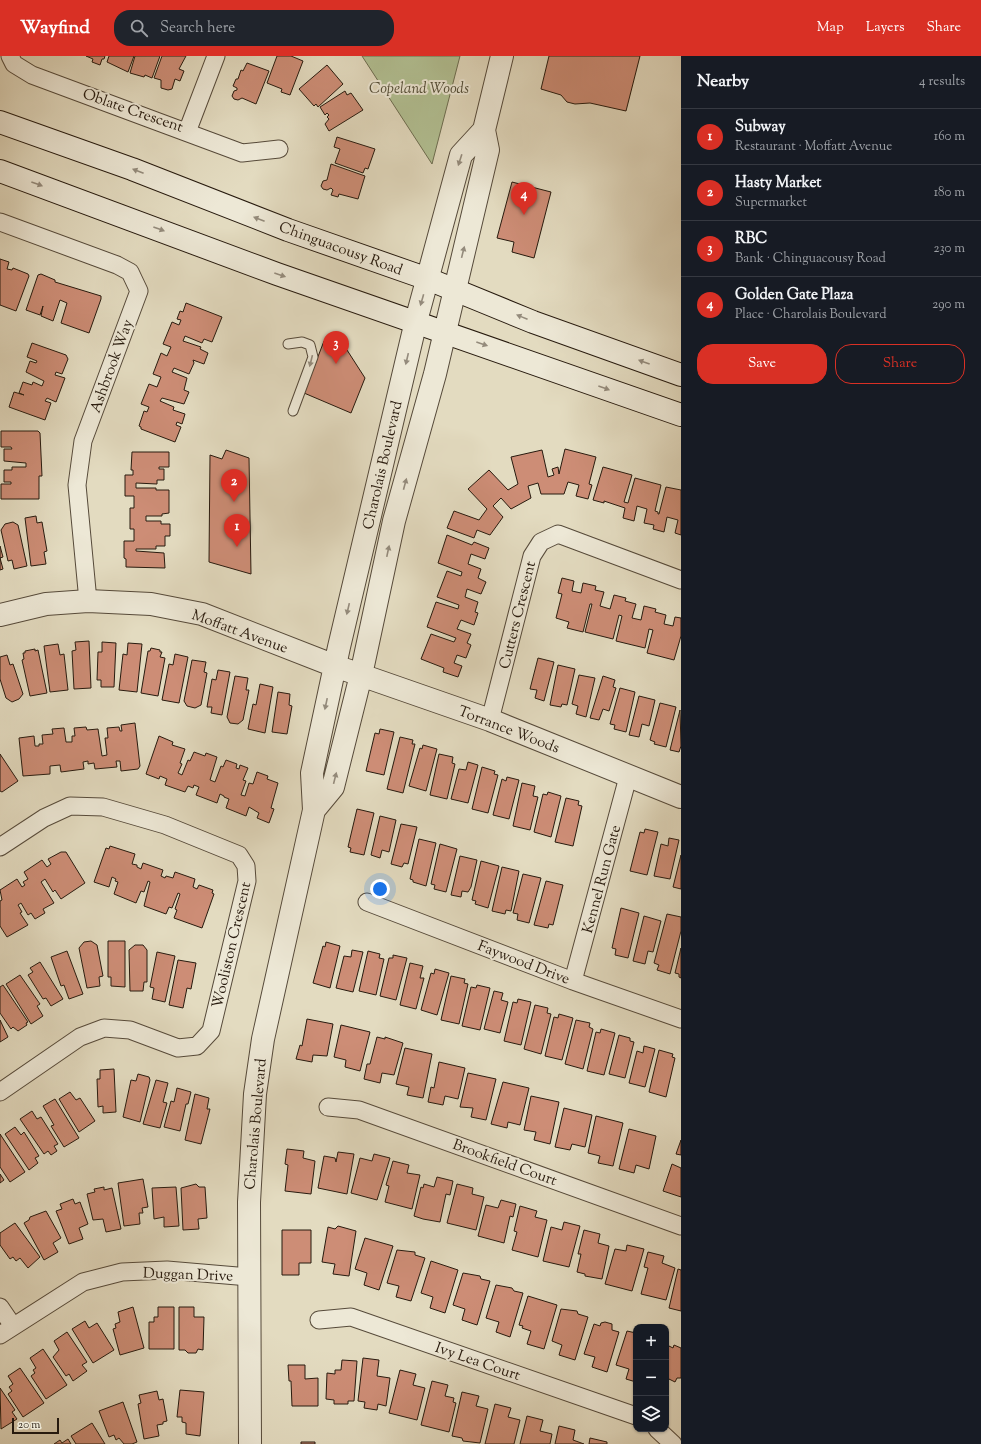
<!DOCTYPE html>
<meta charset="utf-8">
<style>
body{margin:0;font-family:"Sorts Mill Goudy",serif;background:#20242c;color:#f1f3f6}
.controls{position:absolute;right:12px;bottom:12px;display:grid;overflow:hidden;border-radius:8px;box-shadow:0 1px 3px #0004}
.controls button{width:36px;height:36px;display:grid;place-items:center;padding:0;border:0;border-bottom:1px solid #363941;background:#171b24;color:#f1f3f6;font:20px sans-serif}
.scale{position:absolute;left:12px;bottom:10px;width:47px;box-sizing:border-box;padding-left:4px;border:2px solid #271a0e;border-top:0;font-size:11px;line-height:14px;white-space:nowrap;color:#271a0e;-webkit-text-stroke:3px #ede8d6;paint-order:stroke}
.you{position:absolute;left:380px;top:833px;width:14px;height:14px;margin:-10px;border:3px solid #fff;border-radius:50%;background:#1a73e8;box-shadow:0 0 0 6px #1a73e833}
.badge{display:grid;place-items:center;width:26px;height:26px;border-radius:50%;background:#d93025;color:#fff;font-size:13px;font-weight:700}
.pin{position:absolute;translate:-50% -33px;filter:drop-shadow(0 1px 2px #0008)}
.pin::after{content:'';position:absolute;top:21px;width:14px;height:12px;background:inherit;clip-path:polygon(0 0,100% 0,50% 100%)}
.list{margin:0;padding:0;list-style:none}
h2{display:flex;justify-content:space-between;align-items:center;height:52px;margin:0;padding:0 16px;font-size:17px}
h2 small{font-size:13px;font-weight:400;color:#9ea1a6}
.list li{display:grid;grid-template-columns:26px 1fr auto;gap:12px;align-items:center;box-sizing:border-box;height:56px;padding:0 16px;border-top:1px solid #363941}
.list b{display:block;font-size:15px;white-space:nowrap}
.list p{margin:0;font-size:13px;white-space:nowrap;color:#9ea1a6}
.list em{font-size:13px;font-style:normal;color:#9ea1a6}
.actions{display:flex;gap:8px;padding:12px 16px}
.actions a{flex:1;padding:9px 0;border:1px solid #d93025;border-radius:16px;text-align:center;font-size:14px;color:#d93025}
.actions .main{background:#d93025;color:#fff}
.icon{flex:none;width:22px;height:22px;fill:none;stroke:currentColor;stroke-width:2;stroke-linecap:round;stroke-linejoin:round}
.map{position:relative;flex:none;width:681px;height:1388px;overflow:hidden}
header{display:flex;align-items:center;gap:24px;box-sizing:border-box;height:56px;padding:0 20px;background:#d93025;color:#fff}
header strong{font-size:19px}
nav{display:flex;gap:22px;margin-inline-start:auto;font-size:14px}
.search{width:280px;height:36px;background:#20242c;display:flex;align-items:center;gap:10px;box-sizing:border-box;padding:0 14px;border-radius:16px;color:#9ea1a6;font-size:15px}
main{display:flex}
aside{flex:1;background:#171b24}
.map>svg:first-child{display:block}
.green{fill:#b2c093;stroke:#6c6d50}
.building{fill:#cd8d76;stroke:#271a0e}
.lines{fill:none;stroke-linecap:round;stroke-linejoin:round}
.service-casing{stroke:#564a3a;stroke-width:11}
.minor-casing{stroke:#564a3a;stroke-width:19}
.tertiary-casing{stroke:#564a3a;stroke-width:24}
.secondary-casing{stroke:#271a0e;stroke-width:24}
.service{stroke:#ede8d6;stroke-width:9}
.minor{stroke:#ede8d6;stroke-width:17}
.tertiary{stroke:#ede8d6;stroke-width:22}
.secondary{stroke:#ede8d6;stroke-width:22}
.oneway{fill:#948b7c}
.labels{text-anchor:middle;stroke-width:4;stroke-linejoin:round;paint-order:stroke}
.park-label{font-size:15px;font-style:italic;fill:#514c36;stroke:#ede8d6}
.street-label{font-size:15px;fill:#271a0e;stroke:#ede8d6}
</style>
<header>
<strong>Wayfind</strong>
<div class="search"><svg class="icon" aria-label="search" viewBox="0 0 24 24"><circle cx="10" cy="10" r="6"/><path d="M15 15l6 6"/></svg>Search here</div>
<nav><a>Map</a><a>Layers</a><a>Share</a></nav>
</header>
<main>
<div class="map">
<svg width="681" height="1388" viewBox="0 0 681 1388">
<rect width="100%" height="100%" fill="#e3dbc0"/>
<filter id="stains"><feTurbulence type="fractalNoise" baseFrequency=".005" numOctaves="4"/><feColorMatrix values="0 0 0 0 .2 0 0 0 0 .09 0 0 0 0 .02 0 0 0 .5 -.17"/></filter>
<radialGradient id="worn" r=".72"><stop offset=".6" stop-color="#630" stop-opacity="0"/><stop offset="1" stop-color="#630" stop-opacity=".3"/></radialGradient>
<path class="green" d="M362,0H460L432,108Z"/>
<path class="building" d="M86,0H105L104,3H102L100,9L92,6L93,3Z
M109,0H134L128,16L107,6Z
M135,0H160L152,22L145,19L144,21L130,17Z
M162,0H186L179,13L184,15L180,25L175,23L172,33L168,34L161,32V24L154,22Z
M277,0H291L303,5L290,39L281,36L282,33L267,27Z
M549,0H640L626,55L590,47L575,48L567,46L561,39L541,33Z
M247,7L269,15L256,48L242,42L238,44L234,43L232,40L234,35L237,34V32L233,30L236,23H238L241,14L243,15Z
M327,9L343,28L318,51L316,48L314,50L299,33Z
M345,35L347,39L351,37L363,54L329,75L325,68L329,63L327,61L329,59L327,57L325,59L320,51Z
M337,81L375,93L368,113L365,112L363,117L335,107L340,93L334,91Z
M331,108L365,120L358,143L339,138L338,141L331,139L333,134L331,132L327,134L323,133L321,130L323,125L327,124Z
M512,126L551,136L534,202L512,196L514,186L497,182Z
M0,203L9,206L7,213L12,214L13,212L28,218L29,220L16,255L0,249Z
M41,218L55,224V226L101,240V243L89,277L61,267L67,247L60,244L53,265L41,260L43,250L40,259L26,254L38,219Z
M186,247L222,261L212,286L204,283L202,287L185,280L183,285L201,291L200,293L208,297L204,308L193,304L194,307L189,318L174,312L172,316L187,322L184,334L189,336L184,348L162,342L160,345L174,351L173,354L185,358L182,368L177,366L176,369L181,371L175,386L141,373V371L139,370L144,355L147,356L149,351L141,348L149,328L157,331L161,321L153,318L161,297L167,300L171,291L163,288L172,266L179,269L181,264L177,263L180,255L183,256Z
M324,285L347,294L365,322L351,357L304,337Z
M32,287L66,299L68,303L62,318L56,316L55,319L65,322L56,346L47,342L45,345L51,347L45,364L9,351L14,336L24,339L19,337L23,326L32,329L33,326L42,330L44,325L26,316L30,305L36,307L37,305L27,301Z
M1,375H38L40,377L42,420H39V443H1V428H11V426H4V414H12V411H26V407L4,405V393H12L11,391H1Z
M565,393L596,401L589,428L592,429L588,443L576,440L579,429L568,426L564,438H541L538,427L528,430L531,442L511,453L501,442L493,450L503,461L490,479L477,474L474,482L447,472L454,455L479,464L487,453L468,433L489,414L508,434L518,428L511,401L542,394L548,421L554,419L552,413L558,411L559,418Z
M226,394L249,402L251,518L209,506L210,399L222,403Z
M132,396H169V411H159V413H164V424H157V428L136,427V432H156V434H169V457L162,458V460H146V465H161V468H170V480H165V490H156V493H136V495L164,497L165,512L126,511V503L124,502V485H134V473H130V452H134V440H125V419H133V414H131Z
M603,411L632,419L624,446L628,447L635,422L661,429L655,455L658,456V458H659L666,431L681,434V479L675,477L678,464L667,461L664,476L653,473L654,469L644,467L647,453L637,450L634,465L623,462L625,452L604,445V447L593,444Z
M36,460L37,467L42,466L47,495L44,496L46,508L31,510L25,462Z
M13,466L18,469L27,510L14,513L12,504L8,505L1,474L5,468Z
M447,479L472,489L474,486L489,492L485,503L471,498L468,508L481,513L478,522L486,526L481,538L467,533L465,541L478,546L475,556L478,557L474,569L461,564L457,573L471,578L467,587L471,589L466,602L457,599L454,607L462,610L458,621L443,616L444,612L421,603L431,578L454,586L456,582L427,571L436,546L458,553L459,549L437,541L447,515L461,520L462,516L438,507Z
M0,490L3,501L0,502Z
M0,502L3,513L0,514Z
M562,522L574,525L572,535L581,537L583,527L596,530L595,534L604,536L600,550L610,553L614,539L626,542L625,545L636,548L632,562L641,564L644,550L656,553L655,556L666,559L664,568L673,570L675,561L681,562V580L674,604L647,597L653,574L649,573L645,592L616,585L622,560L619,559L613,583L585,576L592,548H590L583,576L567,572L569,566L556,562L562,538L558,537Z
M89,585L91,632L74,633L72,595L76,594L75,586Z
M102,586L116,587L114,631H101V624H97L98,596H102Z
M128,587L142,588L137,636L119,634L123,598L127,599Z
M58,588L60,599L64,598L68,634L50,636L44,590Z
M151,592L160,594V596H162L160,601L165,602L158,640L141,637L148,595H150Z
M35,593V595L38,594L47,637L30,640L22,604L24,603L23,597H25V595Z
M175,598L188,601L179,647L162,644L169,608L173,609Z
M7,599L10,609L13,608L23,638L19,643L12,646L6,642L0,623V601Z
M538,602L554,606L544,645L535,642L537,634L530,633Z
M192,604L206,606L204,616L207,617L201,649L195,652L187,650L184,645Z
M558,609L575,613L567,649L562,648L561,651L550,649Z
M218,614L230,616L222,659L211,657L212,651H207L212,623L216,624Z
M579,619L595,622L586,661L576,658L578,650L572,648Z
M235,620L248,622L246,634H249L243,664L238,668L230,667L227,661Z
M603,620L615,624L613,631L616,632L609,655L603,653L599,664L590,662Z
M260,628L273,631L265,677L248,673L253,648L256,649Z
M620,632L635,636L626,676L614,673L615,669L610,668Z
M278,636L290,638L289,649L292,650L287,678L272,676Z
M639,640L655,644L649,670L642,668L639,681L629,679Z
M660,647L676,651L666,691L654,688L655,686L650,684Z
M680,654L681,690L679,696L670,694Z
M135,667L140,710L138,713L121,715L120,705H116L117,711L95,713L94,707L88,708V705L83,706L84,713L61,716L60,709L50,710V718L23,720L19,682L34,680L35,690H39V688H43L42,679L53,678L52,673L64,672L66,686H72V680H75L74,672L86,671L87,674L98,673L102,700L107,699L105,682H108L107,672L119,671L120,675H122L121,669Z
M380,673L394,676L384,719L366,715L375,677L379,678Z
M159,680L173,686L172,689L185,693L180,707L182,708L178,717L182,719L188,704L190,705L194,696L205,700L206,697L217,701L210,724L215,726L221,710L223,711L226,704L237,708L236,712L239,713L240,709L248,712L243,724L246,725L241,739L245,740L249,727L253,728L257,716L268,720L267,723L278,727L271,752L274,753L269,767L257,762L259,757L249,751L246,760L226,752L229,743L224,741V740L220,738L217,747L196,739L199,731L194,729L193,732L188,730L185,736L165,729L167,723L160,720L159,723L146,718Z
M400,681L413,684L412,688H415L403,737L387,733Z
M423,689L437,693L426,735L409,730L420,692L422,693Z
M0,698L18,725L2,736L0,735Z
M439,698L453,701L452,707L455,708L447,743L430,739Z
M468,706L478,709L468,747L451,743L459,713L466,714Z
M482,711L495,715L494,718L498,719L488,757L472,753Z
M507,721L519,724L509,763L493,759L502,723L506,725Z
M522,727L535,730L533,740L538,741L530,774L513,770Z
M548,736L561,740L551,781L534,776L543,738L547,739Z
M566,742L579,745L578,749L582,750L573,790L555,786Z
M357,753L374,757L364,799L350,796L351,792L348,791Z
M380,760L396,764L389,796L382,794L380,802L371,799Z
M401,768L417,771L408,808L404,807L402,811L391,808Z
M645,773L658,776L647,819L630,815L640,776L644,777Z
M669,782L679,784L670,823L654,820L661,788L668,790Z
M419,783L436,787L426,830L413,826V824L410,823Z
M440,788L457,793L446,836L434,833L435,829L431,828Z
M110,790L135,798L132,808L137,809V811L141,813L143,807L163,814L161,820L165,822L166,820L173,822L175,816L195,823L193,831L197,833L199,829L213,834L212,837L214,838L202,872L174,862L177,854L175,853L180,838L178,837L172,852L169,851L166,858L144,850L150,826L148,825L144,836L141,835L136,847L114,838L118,826L115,825L116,823L112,821L109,831L94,826L106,792L109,793Z
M61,796H66L85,827L61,843L55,834L53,836L45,823L41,826L54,847L43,853L45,857L35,863L31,857L28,859L21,847L18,849L22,856L20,857L28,869L7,881L0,870V845L2,844L0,834L17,823L22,831L25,829L23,826L28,823L24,816L42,804L47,811L51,808L48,803Z
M681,799V833L673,831Z
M460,800L477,804L471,831L468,836L462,835L461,841L451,839Z
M481,805L499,810L488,852L475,848L476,845L472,844Z
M502,811L519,815L511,855L506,854L505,858L492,855Z
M523,818L541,822L529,867L517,864L518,858L513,857Z
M546,825L563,829L553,869L549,868L548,872L534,869Z
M621,852L639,857L628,902L615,899L616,893L612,892Z
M667,858L681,861V875L670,918L657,914L659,909L654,907Z
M644,860L661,865L653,896L648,895L645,908L633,905Z
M91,885L97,889L103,920L99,921L100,930L87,932L79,892L84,886Z
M108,885H125V931L111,930V921H108Z
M326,886L340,890L330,932L313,927L323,890L325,891Z
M135,889H143L147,894V926H144L143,935H130L129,894Z
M681,892V922L679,921V918L675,917Z
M352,894L363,896L353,936L336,932L344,900L351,901Z
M67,895L83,938L69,943L64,929L61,930L51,901Z
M368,895L380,898L379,902L384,903L376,939L359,935Z
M157,896L175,900L165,946L152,943L154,932L150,931Z
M393,899L407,902L396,944L380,940L389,902H393Z
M178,904L196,907L191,933L187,932L183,952L169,949Z
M40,906L63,943L51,950L46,942L43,943L28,919L33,916L30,912Z
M410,907L423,910L420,922H424L416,953L400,949Z
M435,913L449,917L437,959L421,954L431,917L434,918Z
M20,919L40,948L37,950L43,960L31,968L6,928Z
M451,920L465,923L464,927L468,928L459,968L441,964Z
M3,929L28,966L26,967L27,969L18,975L13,971L11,973L0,957V931Z
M477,929L490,932L480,974L462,970L471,931L476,932Z
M494,935L503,937L501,944L508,946L500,977L484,973Z
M518,943L531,946L521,989L504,985L513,946L517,947Z
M535,949L548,952L547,957L551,958L541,998L524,993Z
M559,958L573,962L562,1004L545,1000L554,961L558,962Z
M307,963L333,968L327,1000L313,999L312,1006L296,1003L300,989L302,990Z
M0,964L8,981L0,986Z
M576,964L590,967L589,971L593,973L583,1013L565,1008Z
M341,969L370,976L360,1015L345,1011L346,1004L334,1001Z
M601,973L615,977L604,1019L587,1015L596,976L600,977Z
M619,979L630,982V985L634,986L625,1022L609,1018Z
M377,981L385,983V981L403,987L394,1019L382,1017L380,1027L364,1023L367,1008H370Z
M644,990L655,993L645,1031L629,1027L637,995L643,997Z
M405,992L432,998L423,1042L407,1039L409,1031L396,1028Z
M659,994L673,998L672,1001L675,1002L666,1041L649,1036Z
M439,1006L465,1012L458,1043L445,1040L443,1049L428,1046L431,1031L434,1032Z
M114,1013L116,1056L103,1057V1050L98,1051L97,1023H100V1014Z
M468,1017L496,1023L486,1064L471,1061L473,1052L460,1051Z
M138,1018L149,1021L150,1024L140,1066L123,1061L131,1024L136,1025Z
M156,1024L168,1027L163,1046L167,1047L160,1072L143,1068Z
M503,1026L529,1032L520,1069L508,1066L507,1072L491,1068Z
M177,1032L191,1036L188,1048H186L180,1075L164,1071L171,1045L174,1046Z
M70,1036L76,1044L80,1042L95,1065L79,1076L59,1043Z
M195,1038L209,1042L207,1053H210L201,1088L185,1084Z
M531,1040L559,1046L550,1088L534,1084L536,1076L524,1074Z
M55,1043L79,1082L64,1091L51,1070L54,1069L43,1050Z
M564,1052L592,1059L585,1091L572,1088L570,1094L555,1091Z
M32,1055L37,1063L41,1061L58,1088L54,1090L57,1095L51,1099L48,1095L44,1098L20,1063Z
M596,1060L623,1067L613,1110L598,1107L600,1100L588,1097Z
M15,1071L21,1079L24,1076L39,1100L35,1102L38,1107L29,1114L5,1078Z
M629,1073L656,1080L649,1113L636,1109L634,1117L619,1113Z
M0,1078L25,1116L10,1126L0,1111Z
M681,1084V1099L676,1098Z
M287,1093L304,1095L303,1102L315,1105L311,1138L285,1135L288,1109L285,1108Z
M338,1096L354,1098L347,1138L318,1132L324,1100L335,1102L336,1106Z
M374,1098L390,1102L377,1144L351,1137L360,1102L372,1105Z
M393,1105L409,1109L407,1117L420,1119L412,1153L385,1146L389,1130L386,1129Z
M672,1108L681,1112V1141L663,1135Z
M0,1118L4,1124L0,1127Z
M437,1121L453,1125L450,1139L446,1138L440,1166L423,1163L414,1160L421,1131L423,1132L424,1128L434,1131Z
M143,1123L148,1151L142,1152L143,1157H139L140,1168L124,1170L118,1127Z
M196,1128L199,1131H205L207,1162L198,1163L199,1173L183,1174L181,1132Z
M457,1128L473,1132L472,1138L484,1141L476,1174L447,1167Z
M104,1131V1134L112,1132L121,1173L106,1176L103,1163L93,1164L87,1138L95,1136L94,1133Z
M176,1131L179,1170L164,1171V1161L154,1163L152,1132Z
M73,1143L75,1148L80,1146L88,1168L79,1172L83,1183L69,1188L56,1155L62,1153L60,1148Z
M501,1144L516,1148L513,1161L510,1160L504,1187L478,1180L486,1149L498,1152Z
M520,1150L537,1155L535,1161L547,1164L538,1201L512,1194L517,1176L514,1175Z
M46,1155L61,1182L53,1187L58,1196L44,1204L24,1167L29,1164L30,1161Z
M564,1166L580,1170L569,1211L543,1205L551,1171L562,1174Z
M15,1167L40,1201L28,1212L20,1202L16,1205L13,1201L10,1203L0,1189V1177Z
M338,1170L356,1175L349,1220L333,1218L335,1208L322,1206L328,1171L335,1173Z
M282,1174H311V1207H299V1219H282Z
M584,1174L600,1178L598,1187L609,1190L602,1223L585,1220V1218L577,1216L581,1198H578Z
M365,1182L393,1190L379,1234L364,1229L367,1217L355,1213Z
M627,1189L644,1193L632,1235L605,1228L615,1193L626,1195Z
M397,1194L415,1196V1199L425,1202L411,1245L396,1241L399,1230L387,1227Z
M648,1196L664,1200L662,1207L675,1212L666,1244L641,1238L648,1212L644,1211Z
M431,1205L458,1214L445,1257L430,1252L433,1241L421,1237Z
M678,1213L681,1214V1255L669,1252Z
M463,1217L480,1220L481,1223L490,1225L477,1269L462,1264L465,1253L453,1249Z
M496,1229L512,1232L514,1235L523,1237L510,1281L496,1276L499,1266L486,1262Z
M528,1240L557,1249L544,1293L527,1288L531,1275L522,1272L523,1270L519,1269Z
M133,1251L144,1292L120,1299L113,1273L116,1272L115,1268L120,1266L118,1256Z
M158,1251H174V1293H149V1266H154V1261H158Z
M179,1251H194V1261H204L203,1294L198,1293L196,1297H188L185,1294H179Z
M561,1253L577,1255L578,1258L588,1261L575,1304L559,1299L562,1289L552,1285Z
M85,1265L89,1272L97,1267L114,1294L93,1307L72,1273Z
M605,1266L612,1268V1274L619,1276L607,1316L592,1311L595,1301L584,1298L594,1268L600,1270L601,1267Z
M627,1275L636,1277V1326L626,1323L629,1313L616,1309Z
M67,1276L87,1306L82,1309L87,1315L73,1325L69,1318L66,1320L53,1301L59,1294L54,1285Z
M674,1289L681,1292V1322H677L675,1326L669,1323L666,1330V1298L669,1290L673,1292Z
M43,1293L67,1329L46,1343L31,1320L35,1317L33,1314L36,1312L30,1302Z
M363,1302L379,1304L377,1320L390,1322L386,1350L378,1348L377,1354L364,1352L365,1346L358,1345Z
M342,1304L357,1305L354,1345H348V1348H334V1344L326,1343L327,1317L335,1318V1314H341Z
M288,1309H305V1323L318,1322V1350H292L291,1325H289Z
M20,1312L44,1347L23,1361L8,1338L12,1335L9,1331L13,1328L8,1320Z
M400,1314L416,1318L413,1329L425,1332L417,1364L389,1357Z
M432,1325L448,1329L445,1340L454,1342L453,1346L456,1347L449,1376L421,1369Z
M0,1332L15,1354L12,1356L17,1363L1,1373Z
M180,1334L204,1336L200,1380L186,1378V1367L182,1366V1361H177Z
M157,1335L159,1344L163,1343L167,1365L163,1366V1368L157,1369L159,1380L144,1383L138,1348L141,1347L139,1339Z
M462,1336L479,1340L476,1350L488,1353L480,1387L463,1385L462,1382L452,1380Z
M123,1346L137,1386L132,1388H124L119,1382L116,1384L114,1379L109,1381L99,1355Z
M495,1348L511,1352L508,1361L520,1364L514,1388H485Z
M527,1360L543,1364L540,1375L552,1378L550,1388H520Z
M92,1367L105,1388H76L71,1380Z
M559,1370L575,1374L573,1384L584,1388H555Z
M590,1382L607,1386V1388H589Z
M68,1383L71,1388H54L60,1384L62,1387Z
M301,1386H315V1388H301Z"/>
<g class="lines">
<defs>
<path id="service" d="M288,288L302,286L310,289L313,301L293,355"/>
<path id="minor" d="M10,0L14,8L32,19L242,97L279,93
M187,76L216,0
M0,166L117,209L130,216L139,235L83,385L77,429L88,545
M490,664L532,500L541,486L558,478L681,524
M0,791L44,762L70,750L103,751L165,769L239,799L246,810L247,825L211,975L197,990L178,992L130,974L104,972L80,981L0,1036
M367,846L573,925L681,963
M573,925L628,721
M328,1051L359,1054L681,1170
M0,1251L13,1270
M319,1264L351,1261L636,1360
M0,1279L83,1226L122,1216L167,1214L249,1221
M657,1373L673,1388"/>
<path id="tertiary" d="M0,559L46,548L88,545L151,548L202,558L335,610L490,664L681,741
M314,754L333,731L361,619L394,465L435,318L488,94L484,74L502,0
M250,1388L249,1146L255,1038L263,983L314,754L312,717L339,591L416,265L461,99L484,74"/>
<path id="secondary" d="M0,66L132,113L288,174L428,223L533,266L681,319
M0,115L277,218L681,359"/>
</defs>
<use href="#service" class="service-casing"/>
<use href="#minor" class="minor-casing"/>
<use href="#tertiary" class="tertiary-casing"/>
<use href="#secondary" class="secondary-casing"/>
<use href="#service" class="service"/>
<use href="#minor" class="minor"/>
<use href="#tertiary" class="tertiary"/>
<use href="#secondary" class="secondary"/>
</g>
<defs><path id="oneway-solid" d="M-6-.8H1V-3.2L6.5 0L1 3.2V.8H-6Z"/></defs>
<g class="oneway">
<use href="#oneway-solid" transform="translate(460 104) rotate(108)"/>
<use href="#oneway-solid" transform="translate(138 115) rotate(-159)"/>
<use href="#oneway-solid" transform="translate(37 128) rotate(20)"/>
<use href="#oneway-solid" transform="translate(259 163) rotate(-159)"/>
<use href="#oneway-solid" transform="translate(159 173) rotate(20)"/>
<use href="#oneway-solid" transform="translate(463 196) rotate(-76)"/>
<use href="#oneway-solid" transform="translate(280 219) rotate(19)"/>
<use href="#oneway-solid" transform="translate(422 244) rotate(106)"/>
<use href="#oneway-solid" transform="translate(522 261) rotate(-158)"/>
<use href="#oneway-solid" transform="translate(482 288) rotate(19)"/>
<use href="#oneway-solid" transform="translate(407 303) rotate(103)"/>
<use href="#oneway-solid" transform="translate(311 305) rotate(104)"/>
<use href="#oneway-solid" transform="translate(644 306) rotate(-160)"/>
<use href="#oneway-solid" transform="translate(604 332) rotate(20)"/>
<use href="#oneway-solid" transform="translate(405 428) rotate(-75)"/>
<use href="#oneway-solid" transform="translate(388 495) rotate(-78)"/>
<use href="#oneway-solid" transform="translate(348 553) rotate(103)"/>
<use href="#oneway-solid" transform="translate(326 648) rotate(102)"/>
<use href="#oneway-solid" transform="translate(335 722) rotate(-76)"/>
</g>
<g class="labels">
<g class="park-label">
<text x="419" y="37">Copeland Woods</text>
</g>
<g class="street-label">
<text transform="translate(133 54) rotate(19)" y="5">Oblate Crescent</text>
<text transform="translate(341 192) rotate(20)" y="5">Chinguacousy Road</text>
<text transform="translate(111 310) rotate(-70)" y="5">Ashbrook Way</text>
<text transform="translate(382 409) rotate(-77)" y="5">Charolais Boulevard</text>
<text transform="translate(517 559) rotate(-76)" y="5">Cutters Crescent</text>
<text transform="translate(240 575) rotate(20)" y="5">Moffatt Avenue</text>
<text transform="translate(509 673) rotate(21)" y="5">Torrance Woods</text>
<text transform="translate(601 823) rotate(-75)" y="5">Kennel Run Gate</text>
<text transform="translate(231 889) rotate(-77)" y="5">Wooliston Crescent</text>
<text transform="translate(524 906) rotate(21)" y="5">Faywood Drive</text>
<text transform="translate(255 1068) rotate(-85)" y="5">Charolais Boulevard</text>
<text transform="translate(505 1106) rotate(20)" y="5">Brookfield Court</text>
<text transform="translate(188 1218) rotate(2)" y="5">Duggan Drive</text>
<text transform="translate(478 1305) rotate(19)" y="5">Ivy Lea Court</text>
</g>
</g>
<rect width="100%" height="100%" filter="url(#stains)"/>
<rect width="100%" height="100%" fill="url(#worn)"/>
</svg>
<div class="controls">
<button>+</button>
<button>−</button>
<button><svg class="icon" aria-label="layers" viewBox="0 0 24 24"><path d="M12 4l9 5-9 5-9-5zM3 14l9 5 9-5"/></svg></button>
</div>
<div class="scale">20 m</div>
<div class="you"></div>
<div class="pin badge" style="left:237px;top:491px">1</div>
<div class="pin badge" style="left:234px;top:446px">2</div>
<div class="pin badge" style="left:336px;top:308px">3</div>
<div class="pin badge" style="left:524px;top:159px">4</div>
</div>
<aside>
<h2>Nearby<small>4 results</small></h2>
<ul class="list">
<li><span class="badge">1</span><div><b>Subway</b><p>Restaurant · Moffatt Avenue</p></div><em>160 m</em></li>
<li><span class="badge">2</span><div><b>Hasty Market</b><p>Supermarket</p></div><em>180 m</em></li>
<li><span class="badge">3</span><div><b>RBC</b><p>Bank · Chinguacousy Road</p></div><em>230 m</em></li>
<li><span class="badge">4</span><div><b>Golden Gate Plaza</b><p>Place · Charolais Boulevard</p></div><em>290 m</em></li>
</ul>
<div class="actions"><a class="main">Save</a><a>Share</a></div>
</aside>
</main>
